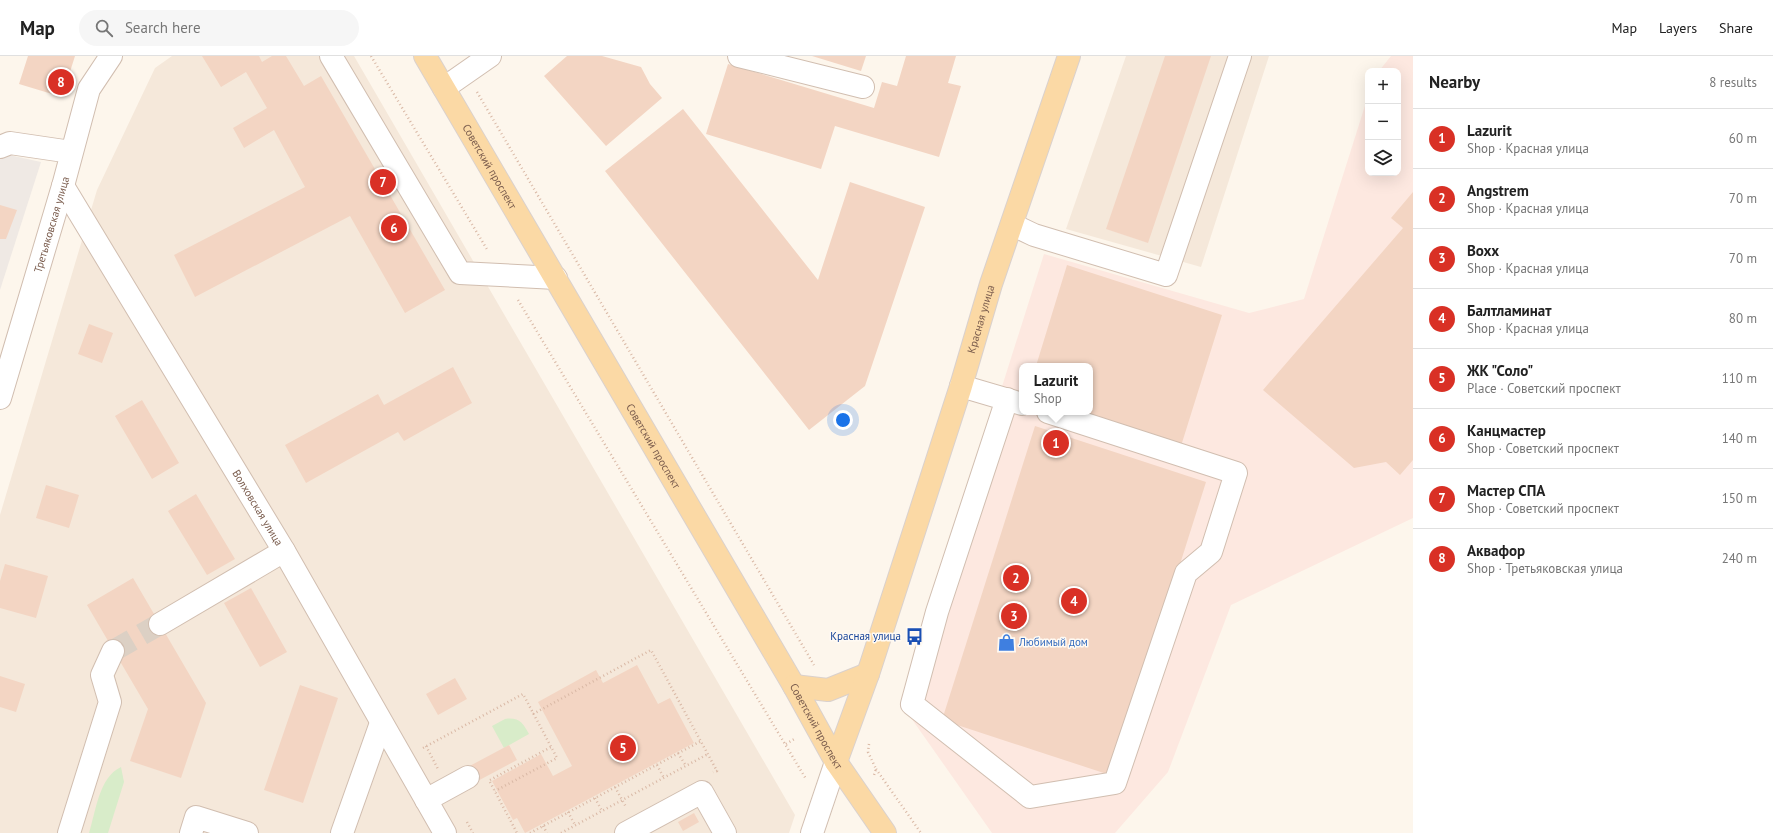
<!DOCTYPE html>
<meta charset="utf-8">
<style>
body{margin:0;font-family:"PT Sans",sans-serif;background:#f6f6f6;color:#222}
.controls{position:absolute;right:12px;top:12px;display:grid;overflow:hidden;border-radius:8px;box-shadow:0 4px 16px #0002}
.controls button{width:36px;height:36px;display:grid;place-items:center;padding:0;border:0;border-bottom:1px solid #e0e0e0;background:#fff;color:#222;font:20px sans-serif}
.you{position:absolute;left:843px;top:364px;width:14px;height:14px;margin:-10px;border:3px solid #fff;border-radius:50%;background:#1a73e8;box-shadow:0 0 0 6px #1a73e833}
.badge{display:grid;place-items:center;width:26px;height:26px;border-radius:50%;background:#d93025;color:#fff;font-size:13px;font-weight:700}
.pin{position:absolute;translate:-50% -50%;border:2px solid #fff;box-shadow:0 1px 4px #0006}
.popup{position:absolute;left:1019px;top:307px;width:74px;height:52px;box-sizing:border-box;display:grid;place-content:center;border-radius:8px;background:#fff;filter:drop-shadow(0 1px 3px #0005);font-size:13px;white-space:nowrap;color:#767676}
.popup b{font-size:15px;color:#222}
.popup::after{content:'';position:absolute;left:50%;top:100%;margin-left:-8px;border:8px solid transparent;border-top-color:#fff}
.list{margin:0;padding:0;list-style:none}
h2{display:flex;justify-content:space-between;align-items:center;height:52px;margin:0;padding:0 16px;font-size:17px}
h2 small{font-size:13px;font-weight:400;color:#767676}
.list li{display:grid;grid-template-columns:26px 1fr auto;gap:12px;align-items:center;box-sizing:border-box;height:60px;padding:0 16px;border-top:1px solid #e0e0e0}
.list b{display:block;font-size:15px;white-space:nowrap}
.list p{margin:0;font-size:13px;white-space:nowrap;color:#767676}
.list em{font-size:13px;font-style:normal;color:#767676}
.icon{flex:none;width:22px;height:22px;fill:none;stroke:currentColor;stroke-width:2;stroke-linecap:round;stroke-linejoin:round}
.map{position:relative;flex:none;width:1413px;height:777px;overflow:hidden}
header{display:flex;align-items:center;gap:24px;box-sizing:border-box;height:56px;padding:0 20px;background:#fff;border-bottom:1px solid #e0e0e0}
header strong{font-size:19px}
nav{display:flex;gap:22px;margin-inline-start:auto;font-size:14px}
.search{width:280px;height:36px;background:#f6f6f6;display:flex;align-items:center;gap:10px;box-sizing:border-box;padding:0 14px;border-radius:22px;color:#767676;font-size:15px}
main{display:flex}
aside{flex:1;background:#fff}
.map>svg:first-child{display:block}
.residential{fill:#f5e8da}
.commercial{fill:#fde8e0;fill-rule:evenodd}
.industrial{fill:#efe9e4}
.green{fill:#d8ecc9}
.building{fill:#f3d5c3}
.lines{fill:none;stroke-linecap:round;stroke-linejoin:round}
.minor-tunnel{stroke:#dcd0c4;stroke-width:22;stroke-dasharray:22 11;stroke-linecap:butt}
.minor-casing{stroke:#d1beb0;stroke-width:24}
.major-casing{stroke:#dad1cd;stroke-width:24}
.path{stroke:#d9b8a5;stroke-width:2.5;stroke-dasharray:1 3;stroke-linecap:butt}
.minor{stroke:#fff;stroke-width:22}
.major{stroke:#fbd9a5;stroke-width:22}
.labels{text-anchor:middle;stroke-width:3;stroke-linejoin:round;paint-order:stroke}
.street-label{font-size:11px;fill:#7a5c4d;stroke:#fffaf3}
.transit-label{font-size:11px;fill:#164399;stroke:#fffaf3;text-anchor:end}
.shop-label{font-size:11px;fill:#366cbe;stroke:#fffaf3;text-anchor:start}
</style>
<header>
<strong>Map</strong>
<div class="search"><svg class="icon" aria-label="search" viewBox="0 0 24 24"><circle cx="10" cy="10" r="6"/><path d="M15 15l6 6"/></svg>Search here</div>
<nav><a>Map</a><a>Layers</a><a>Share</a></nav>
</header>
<main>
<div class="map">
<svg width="1413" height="777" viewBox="0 0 1413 777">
<rect width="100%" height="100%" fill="#fdf6ec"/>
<path class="residential" d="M172,0H354L795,759L789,777H0V459L97,134L155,12Z
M1126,0H1269L1201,211L1066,173Z"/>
<path class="commercial" d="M1391,0H1413V462L1231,549L1168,716L1115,777H992L904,652L948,501L1044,198L1249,257L1304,243L1368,40V117H1398V15H1379ZM1022,310H1090V356H1022Z"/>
<path class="industrial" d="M0,97L41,106L0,234Z"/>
<path class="green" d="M505,663C519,661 523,667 529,678L504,692L492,670Z
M121,711L124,726L108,777H89C96,755 99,721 121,711Z"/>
<path class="building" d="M28,0H75L62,41L19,28Z
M202,0H259L262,6L272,0H286L304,30L321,20L445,234L405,257L350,160L195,241L174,199L305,131L274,74L244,92L233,72L267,52L246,16L221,31Z
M567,0H602L641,11L650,28L662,42L606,90L544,20Z
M812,0H866L861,15Z
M906,0H956L948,27L961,30L939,101L835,70L821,113L706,78L728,8L874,52L882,26L897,30Z
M1165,0H1211L1148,187L1106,173Z
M683,53L818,224L850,126L925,151L865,330L809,374L605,115Z
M1413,136V404L1400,419L1386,406L1354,412L1263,334L1403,172L1391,162Z
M0,149L17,154L6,183H0Z
M1067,209L1222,259L1181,390L1074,356H1090V310H1036Z
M89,268L113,277L102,307L78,298Z
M453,311L472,347L404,385L398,376L306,427L285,389L378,338L384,349Z
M142,344L179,407L152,423L115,360Z
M1035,370L1206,426L1113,720L942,664Z
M46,429L79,439L69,472L36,462Z
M196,438L235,503L207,519L168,455Z
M5,508L48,520L36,562L0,552V525Z
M133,522L206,647L181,722L130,705L148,653L87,549Z
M251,532L287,596L260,611L224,547Z
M637,609L658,648L670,642L694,687L525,777L517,762L513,764L492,725L541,698L553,720L572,710L538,646L596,614L603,627Z
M0,620L25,628L16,656L0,651Z
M455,622L467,643L438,659L426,638Z
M300,629L338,642L303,747L264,734Z
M509,689L517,704L472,728L464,713Z
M694,757L699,766L683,775L678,766Z"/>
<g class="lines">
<path class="minor-tunnel" d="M113,595L160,568"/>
<defs>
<g id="minor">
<path d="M331,0L460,217L556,222"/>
<path d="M739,0L863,31"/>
<path d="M444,32L490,0"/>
<path d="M0,91L10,87L71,96"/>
<path id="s1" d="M63,130L284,495L445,777"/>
<path d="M1013,169L1034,179L1166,219L1240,0"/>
<path d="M961,330L1022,348"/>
<path id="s2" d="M0,342L63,130L89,33L111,0"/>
<path d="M1007,343L937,556L912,648L1030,741L1115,727L1186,517L1211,496L1236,417L1048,356"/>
<path d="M160,568L284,495"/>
<path d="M426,744L468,721"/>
<path d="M69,777L110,646L102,619L113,595"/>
<path d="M191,777L196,761L247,777"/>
<path d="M342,777L381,667"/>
<path d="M626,777L702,736L725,777"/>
<path d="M812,777L836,706"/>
</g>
<g id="major">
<path id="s3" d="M425,0L794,630L836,706L885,777"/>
<path d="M794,630L828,634L868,618"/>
<path id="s4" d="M836,706L868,618L961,330L991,228L1069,0"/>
</g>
</defs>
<use href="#minor" class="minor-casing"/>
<use href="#major" class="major-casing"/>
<path class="path" d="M371,0L488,195
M477,36L814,609
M518,244L806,723
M533,658L651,594L717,715L713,716
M786,688L796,682
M869,688L868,696L876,713L874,719
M426,690L438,713
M423,692L523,638L557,702L495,735
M678,697L686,710
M657,709L664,722
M876,713L921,777
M490,724L551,691
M490,726L517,777
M615,731L626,751
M595,742L602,755
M568,756L575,769
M467,766L473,777
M543,770L547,777
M530,777L701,685
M561,777L708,698"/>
<use href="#minor" class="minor"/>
<use href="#major" class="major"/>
</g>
<defs>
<symbol id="bus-bare" viewBox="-9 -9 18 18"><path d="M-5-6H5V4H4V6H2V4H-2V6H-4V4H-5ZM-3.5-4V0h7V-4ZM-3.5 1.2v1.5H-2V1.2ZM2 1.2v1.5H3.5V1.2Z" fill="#1a4fb4" stroke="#fffaf3" stroke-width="2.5" paint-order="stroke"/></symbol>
<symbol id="shop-bare" viewBox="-9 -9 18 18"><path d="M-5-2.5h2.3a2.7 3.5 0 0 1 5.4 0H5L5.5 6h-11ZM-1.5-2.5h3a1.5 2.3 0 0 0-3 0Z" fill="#3f7fe0" stroke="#fffaf3" stroke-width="2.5" paint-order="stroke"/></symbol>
</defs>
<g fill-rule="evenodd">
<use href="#bus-bare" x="902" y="568" width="25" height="25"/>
<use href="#shop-bare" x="994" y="574" width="25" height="25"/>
</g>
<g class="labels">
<g class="street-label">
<text dy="4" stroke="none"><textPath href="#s3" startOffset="128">Советский проспект</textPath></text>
<text dy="4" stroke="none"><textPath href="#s2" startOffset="181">Третьяковская улица</textPath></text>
<text dy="4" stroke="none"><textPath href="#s4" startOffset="466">Красная улица</textPath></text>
<text dy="4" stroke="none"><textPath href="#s3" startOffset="452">Советский проспект</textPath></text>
<text dy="4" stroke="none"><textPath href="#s1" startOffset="376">Волховская улица</textPath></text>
<text dy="4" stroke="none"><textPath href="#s3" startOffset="776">Советский проспект</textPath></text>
</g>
<g class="transit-label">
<text x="901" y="584">Красная улица</text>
</g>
<g class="shop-label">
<text x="1019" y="590">Любимый дом</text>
</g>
</g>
</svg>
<div class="controls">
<button>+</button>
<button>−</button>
<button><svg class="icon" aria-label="layers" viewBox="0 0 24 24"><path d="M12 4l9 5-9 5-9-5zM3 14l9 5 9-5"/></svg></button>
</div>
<div class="you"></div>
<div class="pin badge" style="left:1056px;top:387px">1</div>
<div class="popup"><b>Lazurit</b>Shop</div>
<div class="pin badge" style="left:1016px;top:522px">2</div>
<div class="pin badge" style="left:1014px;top:560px">3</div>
<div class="pin badge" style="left:1074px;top:545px">4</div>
<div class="pin badge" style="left:623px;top:692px">5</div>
<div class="pin badge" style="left:394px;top:172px">6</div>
<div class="pin badge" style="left:383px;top:126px">7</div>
<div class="pin badge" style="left:61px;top:26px">8</div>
</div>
<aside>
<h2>Nearby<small>8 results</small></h2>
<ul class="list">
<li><span class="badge">1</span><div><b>Lazurit</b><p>Shop · Красная улица</p></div><em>60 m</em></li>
<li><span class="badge">2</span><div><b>Angstrem</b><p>Shop · Красная улица</p></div><em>70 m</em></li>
<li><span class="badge">3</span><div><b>Boxx</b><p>Shop · Красная улица</p></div><em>70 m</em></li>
<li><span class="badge">4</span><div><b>Балтламинат</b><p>Shop · Красная улица</p></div><em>80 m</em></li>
<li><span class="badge">5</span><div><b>ЖК &quot;Соло&quot;</b><p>Place · Советский проспект</p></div><em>110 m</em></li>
<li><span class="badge">6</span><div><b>Канцмастер</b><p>Shop · Советский проспект</p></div><em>140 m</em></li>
<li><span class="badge">7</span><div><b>Мастер СПА</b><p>Shop · Советский проспект</p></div><em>150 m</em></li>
<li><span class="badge">8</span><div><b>Аквафор</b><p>Shop · Третьяковская улица</p></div><em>240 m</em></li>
</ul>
</aside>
</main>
